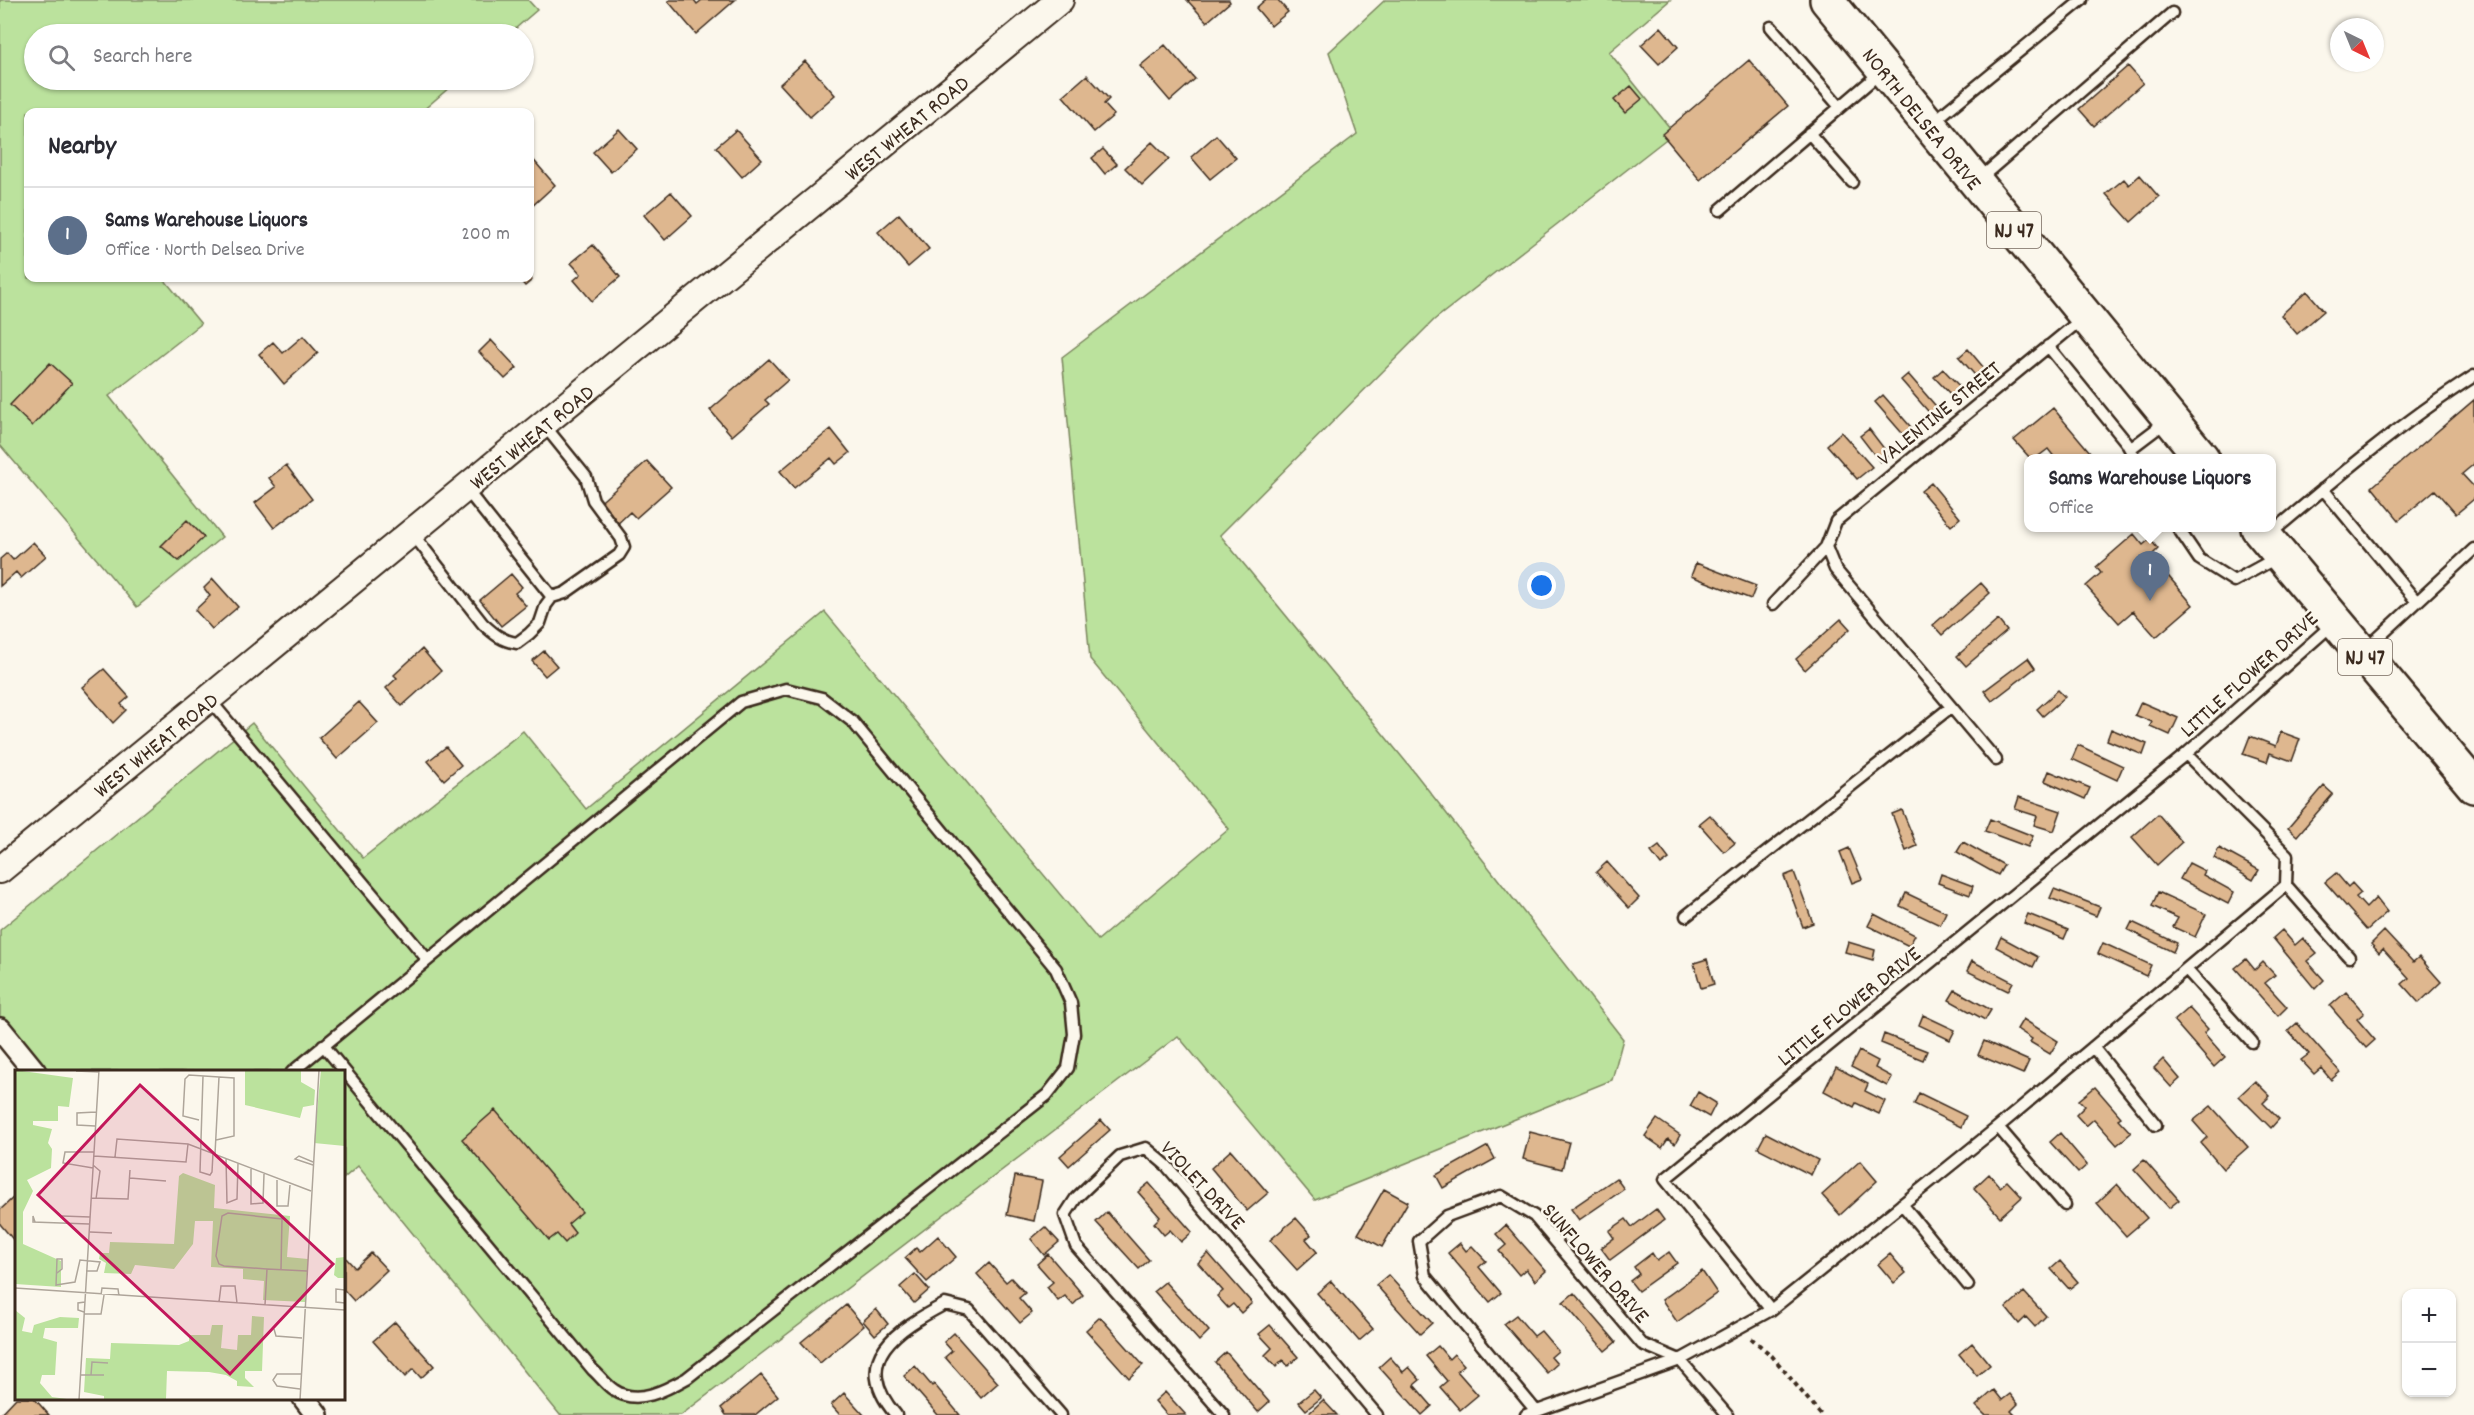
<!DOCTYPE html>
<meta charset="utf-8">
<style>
body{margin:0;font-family:Dekko,sans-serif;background:#f2f2f3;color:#2b2b33}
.controls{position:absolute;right:18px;bottom:18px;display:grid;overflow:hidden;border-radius:12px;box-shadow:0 2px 4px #0004}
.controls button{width:54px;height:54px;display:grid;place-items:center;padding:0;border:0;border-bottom:2px solid #e1e1e2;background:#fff;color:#2b2b33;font:30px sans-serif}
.compass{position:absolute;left:2330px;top:18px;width:54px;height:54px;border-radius:50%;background:#fff;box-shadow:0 2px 4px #0004;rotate:137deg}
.you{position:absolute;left:1542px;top:586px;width:21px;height:21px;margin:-15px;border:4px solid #fff;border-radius:50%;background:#1a73e8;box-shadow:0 0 0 9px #1a73e833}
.badge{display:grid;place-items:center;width:39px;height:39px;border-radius:50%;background:#1a73e8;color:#fff;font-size:20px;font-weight:700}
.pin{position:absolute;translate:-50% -50px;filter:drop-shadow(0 2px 3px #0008)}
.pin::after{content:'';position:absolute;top:32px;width:21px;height:18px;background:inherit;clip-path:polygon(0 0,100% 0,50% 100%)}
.popup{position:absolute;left:2024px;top:454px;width:252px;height:78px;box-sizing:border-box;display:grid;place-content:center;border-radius:12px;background:#fff;filter:drop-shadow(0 2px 4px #0005);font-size:20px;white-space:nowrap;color:#7c7c81}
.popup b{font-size:22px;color:#2b2b33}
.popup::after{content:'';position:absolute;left:50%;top:100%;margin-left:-12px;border:12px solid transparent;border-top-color:#fff}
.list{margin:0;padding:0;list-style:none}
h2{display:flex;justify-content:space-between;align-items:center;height:78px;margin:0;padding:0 24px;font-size:26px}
h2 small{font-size:20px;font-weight:400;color:#7c7c81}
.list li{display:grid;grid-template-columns:39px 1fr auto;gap:18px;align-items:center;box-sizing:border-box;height:96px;padding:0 24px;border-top:2px solid #e1e1e2}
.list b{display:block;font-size:22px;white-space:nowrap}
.list p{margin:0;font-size:20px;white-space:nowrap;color:#7c7c81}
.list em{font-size:20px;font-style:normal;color:#7c7c81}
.icon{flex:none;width:33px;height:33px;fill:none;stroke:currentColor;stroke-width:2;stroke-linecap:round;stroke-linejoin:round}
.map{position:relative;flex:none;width:2474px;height:1415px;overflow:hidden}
.search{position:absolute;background:#fff;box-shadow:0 2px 4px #0004;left:24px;top:24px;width:510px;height:66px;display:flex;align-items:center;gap:15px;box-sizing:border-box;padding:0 21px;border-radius:33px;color:#7c7c81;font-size:22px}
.panel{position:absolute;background:#fff;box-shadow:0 2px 4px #0004;left:24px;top:108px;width:510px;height:174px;border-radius:12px}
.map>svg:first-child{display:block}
.green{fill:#bbe29d;stroke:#7b865e;stroke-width:1.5}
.building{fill:#deb78f;stroke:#3b2a1e;stroke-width:1.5}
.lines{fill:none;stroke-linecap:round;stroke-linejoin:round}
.service-casing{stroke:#3b2a1e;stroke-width:15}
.minor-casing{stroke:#3b2a1e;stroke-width:26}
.tertiary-casing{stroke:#3b2a1e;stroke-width:30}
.primary-casing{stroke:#3b2a1e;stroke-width:38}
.path{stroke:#3b2a1e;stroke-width:4;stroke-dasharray:4.5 4.5;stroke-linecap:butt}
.service{stroke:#fbf7ec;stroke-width:10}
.minor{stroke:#fbf7ec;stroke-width:21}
.tertiary{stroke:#fbf7ec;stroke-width:26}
.primary{stroke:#fbf7ec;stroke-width:33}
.labels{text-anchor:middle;stroke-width:5;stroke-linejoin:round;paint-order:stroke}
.shield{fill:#fbf7ec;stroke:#75685c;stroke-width:1.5}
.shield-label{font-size:21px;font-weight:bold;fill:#3b2a1e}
.street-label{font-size:22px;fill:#3b2a1e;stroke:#fbf7ec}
.inset-road{fill:none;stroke:#aea59a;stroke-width:1.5}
.view{fill:#c2185b;fill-opacity:0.15;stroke:#c2185b;stroke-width:3}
.inset-edge{fill:none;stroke:#3b2a1e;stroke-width:3}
</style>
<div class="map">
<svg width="2474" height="1415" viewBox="0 0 2474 1415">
<rect width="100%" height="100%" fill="#fbf7ec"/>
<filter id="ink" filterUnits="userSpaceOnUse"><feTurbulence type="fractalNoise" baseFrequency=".0167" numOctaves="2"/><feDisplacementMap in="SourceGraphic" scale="12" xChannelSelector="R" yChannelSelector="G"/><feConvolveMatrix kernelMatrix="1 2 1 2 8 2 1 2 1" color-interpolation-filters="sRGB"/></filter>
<g filter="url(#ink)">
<path class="green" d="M0,0H528L537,10L509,34H34V80H458L421,112H28V278H163L201,324L109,396L222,537L137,607L0,445Z
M1385,0H1670L1609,52L1674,133L1434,320L1220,535L1411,768L1623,1039L1612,1080L1315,1200L1178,1036L681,1415H560L358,1166L344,1178V1072L32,1071L0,1033V930L252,723L363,858L523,731L586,809L825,612L1098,940L1229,829L1090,659L1062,357L1357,134L1329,52Z"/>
<path class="building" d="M670,0H694L697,4L702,0H735L696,34L668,1Z
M1187,0H1229L1230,2L1207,22Z
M1265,0H1278L1288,12L1271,26L1256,8Z
M1661,27L1678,47L1659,64L1641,45Z
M1165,45L1195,79L1170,101L1140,66Z
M1749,60L1788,106L1700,180L1662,134Z
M805,61L835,95L810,117L780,84Z
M2128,66L2143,83L2094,126L2079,109Z
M1087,75L1109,99L1104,104L1114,115L1094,132L1063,96Z
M1631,86L1642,99L1625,113L1614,100Z
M619,129L637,149L611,172L593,152Z
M736,130L762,159L742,177L716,147Z
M1216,135L1236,158L1210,179L1191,157Z
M1152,142L1169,159L1142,185L1125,168Z
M1103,149L1117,164L1105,174L1092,158Z
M530,156L555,185L530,208Z
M2140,175L2159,197L2131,222L2106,194L2124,179L2129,185Z
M671,192L692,216L665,240L644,215Z
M899,214L929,249L908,267L878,232Z
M593,245L620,277L592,301L574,280L581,274L571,263Z
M530,277L532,280L525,286L518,278Z
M2307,291L2324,311L2297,334L2281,315Z
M303,336L318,353L284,384L259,354L273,342L283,353Z
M491,340L517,368L505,379L479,352Z
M1968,349L1989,374L1981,382L1959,357Z
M769,359L788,380L765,400L769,404L732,436L710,410Z
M50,363L72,383L32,426L10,405Z
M1943,369L1962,389L1953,397L1934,377Z
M1908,374L1941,412L1934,418L1901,380Z
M1883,395L1916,433L1908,440L1875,402Z
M2474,400V464L2462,474L2474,487V499L2456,514L2435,490L2399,520L2372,487Z
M2053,408L2095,458H2055L2048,449L2036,458H2030L2014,440Z
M831,429L850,453L836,464L831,458L794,488L780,471Z
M1869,429L1889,455L1880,462L1860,436Z
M1841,432L1872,467L1857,479L1827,445Z
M647,461L671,487L636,518L630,512L613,528L595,507Z
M286,465L312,499L274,528L255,503L276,487L269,478Z
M1931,483L1960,518L1951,526L1921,491Z
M187,520L204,537L179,561L161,546Z
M2134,534L2143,545L2150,539L2158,549L2151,556L2193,605L2156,637L2133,611L2119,623L2086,586L2101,573L2096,567Z
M33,542L46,556L21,578L16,572L0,586V559L7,553L13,560Z
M1696,563L1756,586L1751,599L1691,576Z
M511,574L522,587L515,593L526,606L501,626L480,600Z
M213,579L238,607L212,629L195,610L210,596L204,588Z
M1981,583L1990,593L1942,635L1933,625Z
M1841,619L1850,629L1805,670L1796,659Z
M1998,620L2007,631L1966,666L1957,656Z
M422,649L441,671L402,706L386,688L397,678L394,675Z
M544,651L557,666L545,676L532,661Z
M2028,658L2035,668L1992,701L1984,691Z
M104,669L129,697L121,704L126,710L113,723L82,687Z
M2058,690L2065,697L2043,716L2037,709Z
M359,702L378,723L337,759L319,738Z
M2141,702L2178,718L2170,735L2150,726L2152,722L2135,715Z
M2111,729L2147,744L2143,755L2107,740Z
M2281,732L2300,739L2292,761L2270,753L2267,762L2243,754L2250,736L2276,746Z
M2078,745L2123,766L2117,780L2072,759Z
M446,747L461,765L444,780L428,761Z
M2049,771L2090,788L2085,799L2045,781Z
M2324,786L2333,794L2297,836L2288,828Z
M2019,797L2061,811L2054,831L2034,825L2037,816L2015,809Z
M1902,810L1917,846L1906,851L1892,814Z
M2158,814L2182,842L2157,865L2132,837Z
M1710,815L1735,843L1724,852L1699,824Z
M1990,819L2033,836L2028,847L1985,831Z
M1963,842L2004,865L1998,875L1957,852Z
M1659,846L1669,859L1661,865L1651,852Z
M1849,848L1862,879L1852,883L1840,852Z
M2219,848L2259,870L2253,880L2214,858Z
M1607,862L1639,898L1629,908L1596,872Z
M2189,863L2205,871L2203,875L2234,892L2228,904L2180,879Z
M1794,872L1813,923L1803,927L1784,876Z
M2336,873L2348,887L2352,883L2361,893L2356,897L2366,908L2376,898L2387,912L2367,930L2325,882Z
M1941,874L1973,886L1970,895L1938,883Z
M2054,889L2100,907L2096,916L2050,898Z
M2158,892L2206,914L2195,937L2173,927L2178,918L2152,906Z
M1906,893L1946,912L1940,925L1900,906Z
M1874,914L1915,935L1909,946L1868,926Z
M2028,914L2068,930L2064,939L2024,923Z
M2132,922L2177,943L2173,952L2128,930Z
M2282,930L2295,945L2303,938L2317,953L2307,961L2324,980L2315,989L2273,938Z
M2384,931L2413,962L2419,957L2441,982L2419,1003L2402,984L2409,978L2383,949L2379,953L2371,944Z
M2001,937L2038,957L2033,967L1996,947Z
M1848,942L1875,950L1873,960L1845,952Z
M2103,943L2151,965L2146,976L2098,954Z
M1707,959L1714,984L1701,988L1694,963Z
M2246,959L2255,970L2263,962L2275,975L2265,983L2287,1007L2278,1016L2235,968Z
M1972,961L2013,982L2008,991L1967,971Z
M1955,990L1991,1010L1985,1020L1949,1000Z
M2346,992L2364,1013L2357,1019L2375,1040L2366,1048L2330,1006Z
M2189,1008L2208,1029L2204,1033L2225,1057L2214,1067L2174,1021Z
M1923,1015L1955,1030L1950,1040L1919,1025Z
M2023,1019L2058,1041L2050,1054L2030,1042L2032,1039L2017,1029Z
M2297,1023L2340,1072L2331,1080L2321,1068L2314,1074L2301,1060L2309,1054L2288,1031Z
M1884,1034L1927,1051L1923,1060L1881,1043Z
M1984,1041L2029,1061L2023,1074L1978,1055Z
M1859,1051L1878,1061L1875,1068L1892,1077L1887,1086L1851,1067Z
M2163,1059L2180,1079L2171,1087L2154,1068Z
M1836,1067L1868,1084L1865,1091L1885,1101L1879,1114L1856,1103L1854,1107L1824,1091Z
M2255,1081L2270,1096L2263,1103L2279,1119L2271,1128L2239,1096Z
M2095,1087L2121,1117L2118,1119L2131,1133L2117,1145L2094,1119L2086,1126L2076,1115L2085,1106L2079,1100Z
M1698,1092L1716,1103L1709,1117L1690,1106Z
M1919,1093L1966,1116L1961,1127L1914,1104Z
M2211,1106L2248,1147L2223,1169L2201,1143L2207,1137L2193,1121Z
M495,1110L582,1212L568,1224L575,1233L565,1243L557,1234L549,1240L462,1139Z
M1657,1119L1680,1135L1675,1144L1668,1139L1662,1148L1645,1136Z
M1101,1120L1110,1130L1069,1166L1060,1156Z
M1530,1132L1569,1142L1562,1169L1523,1159Z
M1766,1133L1818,1160L1811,1175L1758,1148Z
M2060,1133L2087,1165L2078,1173L2050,1142Z
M1488,1146L1495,1159L1443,1188L1436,1175Z
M1231,1150L1268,1193L1247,1211L1211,1168Z
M2144,1160L2179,1200L2169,1208L2134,1169Z
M1860,1161L1877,1181L1840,1215L1822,1195Z
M1989,1174L2000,1187L2007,1181L2022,1197L2000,1217L1974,1188Z
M1015,1176L1042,1181L1034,1221L1007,1215Z
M1616,1178L1624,1189L1579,1220L1571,1209Z
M1149,1183L1192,1232L1181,1242L1170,1230L1164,1235L1154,1223L1160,1217L1138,1192Z
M2117,1184L2147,1218L2126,1236L2097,1203Z
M1384,1189L1408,1202L1382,1247L1358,1234Z
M14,1197L16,1200V1243L0,1224V1210Z
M1656,1209L1664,1220L1610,1260L1601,1248L1614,1238L1609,1231L1626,1219L1632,1227Z
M1107,1212L1149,1260L1139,1269L1096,1222Z
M1296,1218L1311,1235L1306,1239L1317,1252L1297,1270L1270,1240Z
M1506,1225L1546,1271L1535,1281L1526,1269L1519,1275L1499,1251L1506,1245L1496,1234Z
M1045,1227L1059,1242L1044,1255L1031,1239Z
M938,1236L956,1257L927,1282L905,1258L916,1248L920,1252Z
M1460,1243L1466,1251L1472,1246L1486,1261L1479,1267L1501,1293L1490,1302L1448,1253Z
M1669,1252L1677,1263L1638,1291L1630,1281L1639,1274L1634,1267L1652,1253L1657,1261Z
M371,1253L387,1270L354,1301L344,1290V1256L355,1268Z
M1208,1253L1252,1303L1241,1313L1233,1304L1228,1308L1217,1296L1223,1291L1198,1263Z
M1048,1254L1083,1295L1073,1305L1065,1296L1058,1301L1047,1287L1053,1282L1037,1264Z
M1890,1254L1906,1273L1894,1283L1878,1264Z
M2060,1261L2078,1282L2069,1289L2051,1269Z
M989,1263L1006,1282L1011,1278L1025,1293L1019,1298L1032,1313L1020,1323L977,1274Z
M1702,1271L1717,1293L1677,1322L1662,1300Z
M915,1274L929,1290L914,1303L900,1287Z
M1388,1275L1432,1323L1420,1334L1376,1285Z
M1331,1281L1373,1329L1359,1341L1317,1293Z
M1165,1282L1209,1331L1199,1341L1154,1291Z
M2024,1292L2046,1316L2035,1327L2026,1317L2019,1324L2006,1308Z
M1574,1293L1616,1342L1605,1351L1563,1302Z
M846,1305L864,1326L820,1363L801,1342Z
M876,1309L888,1324L875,1335L863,1321Z
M1516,1315L1534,1336L1541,1331L1558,1351L1551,1357L1557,1364L1547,1373L1504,1324Z
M1100,1317L1143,1365L1129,1378L1086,1330Z
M395,1322L434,1366L421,1378L413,1369L405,1377L373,1341Z
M1270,1325L1298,1357L1288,1366L1283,1360L1276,1367L1265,1355L1272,1348L1259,1334Z
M954,1333L998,1383L981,1398L945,1357L952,1351L944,1342Z
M1972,1343L1990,1365L1977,1376L1959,1354Z
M1438,1346L1449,1359L1454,1354L1464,1365L1457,1371L1478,1395L1460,1410L1440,1387L1447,1381L1426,1356Z
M1226,1352L1269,1402L1258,1412L1215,1362Z
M1390,1357L1403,1372L1409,1367L1420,1380L1414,1385L1432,1406L1422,1415L1379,1367Z
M915,1366L932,1386L934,1384L960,1415H938L904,1376Z
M761,1375L778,1396L755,1415H726L721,1408Z
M1314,1390L1321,1398L1306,1410L1299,1402Z
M1994,1390L2002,1400L2010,1394L2018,1404L2011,1411L2015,1415H1985L1976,1406Z
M1165,1392L1186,1415H1167L1155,1401Z
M844,1393L864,1415H840L831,1405Z
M16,1398H34L49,1415H0Z
M1323,1400L1337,1415H1307Z"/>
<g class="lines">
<defs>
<path id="service" d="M1771,27L1840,107
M1933,122L2082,0
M1809,133L1852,182
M1977,181L2172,13
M1720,210L1881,72
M2048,346L2126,442L2135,458
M2130,449L2167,421
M466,489L552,597
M2323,489L2417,602
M2178,528L2199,559L2234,581L2278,557
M412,533L483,624C494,634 502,641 517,643L529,634L540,623L546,605L552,597L565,593L619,555L624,547L621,538L593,500L586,477L544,425
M2269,535C2335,479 2401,423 2474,376
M1773,604L1826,547
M2364,651L2474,549
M209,699L427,959
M1996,760L1835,569L1826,547L1836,521L2083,318
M2286,885L2349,957
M1686,916L1951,707
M2186,969L2252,1042
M2093,1047L2156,1125
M292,1072L741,702L786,689L822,698L853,722L1056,969L1071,1003L1074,1034L1068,1068L1047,1095L687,1378C666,1390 637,1406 614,1390C606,1385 600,1376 593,1370L323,1045
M1998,1127L2065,1205
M1902,1204L1968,1285
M1771,1310L1665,1179L2186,754L2334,623
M1536,1411L1425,1276L1419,1241L1447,1216L1501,1196L1534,1216L1642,1344L1680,1360L1727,1415
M896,1415C848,1359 898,1329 945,1304L969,1310L1061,1415
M1224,1415L1076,1246L1065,1215L1076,1198L1120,1156L1146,1148L1166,1165L1377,1415
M1526,1415L1680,1360L1771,1310L1998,1127L2286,885L2287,855L2186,754"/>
<path id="minor" d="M0,1029L35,1072
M304,1398L317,1415"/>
<path id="tertiary" d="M0,870L1060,0"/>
<path id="primary" d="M1827,0L2202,458
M2258,528L2474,786"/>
</defs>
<use href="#service" class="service-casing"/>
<use href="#minor" class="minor-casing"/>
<use href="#tertiary" class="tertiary-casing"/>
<use href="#primary" class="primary-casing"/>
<path class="path" d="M1751,1338L1772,1356L1821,1415"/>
<use href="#service" class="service"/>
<use href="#minor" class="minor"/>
<use href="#tertiary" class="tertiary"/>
<use href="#primary" class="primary"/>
</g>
</g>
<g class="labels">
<g class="shield">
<rect x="1987" y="212" width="54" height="36" rx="4.5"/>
<rect x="2338" y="639" width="54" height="36" rx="4.5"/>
</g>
<g class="shield-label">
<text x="2014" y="237">NJ 47</text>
<text x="2365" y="664">NJ 47</text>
</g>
<g class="street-label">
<text transform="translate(1923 118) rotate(51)" y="8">NORTH DELSEA DRIVE</text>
<text transform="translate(906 127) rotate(-39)" y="8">WEST WHEAT ROAD</text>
<text transform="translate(1938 412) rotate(-39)" y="8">VALENTINE STREET</text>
<text transform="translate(531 436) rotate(-39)" y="8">WEST WHEAT ROAD</text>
<text transform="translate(2248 673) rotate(-42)" y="8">LITTLE FLOWER DRIVE</text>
<text transform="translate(155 744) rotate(-39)" y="8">WEST WHEAT ROAD</text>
<text transform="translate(1848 1005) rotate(-39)" y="8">LITTLE FLOWER DRIVE</text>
<text transform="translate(1204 1184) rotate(47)" y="8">VIOLET DRIVE</text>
<text transform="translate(1597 1262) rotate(49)" y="8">SUNFLOWER DRIVE</text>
</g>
</g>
<g transform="translate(15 1070)">
<rect width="330" height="330" fill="#fbf7ec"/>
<path d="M0,0L58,8L54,37L43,36V51H18V55L37,59L33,73L37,79L36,98L12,110L18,121L8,142V174L46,191V217L0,214ZM230,0H286V12L300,20L299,35L288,37L285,48L230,35ZM306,0H330V76L299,73ZM168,103L200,115L199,138L275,146L272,187L293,189L290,232L248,230L249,211L228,209V199L196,197L198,151H180L178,174L159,199L120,195L116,204L89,203L91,193L84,189L85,183H94L95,172L159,174L164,106ZM330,187V208H323L319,205L321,188ZM0,240L10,248L7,261L17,263L19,255L45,247L64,248L63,258H30L28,268L42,272L40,305H27L25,313L37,327L59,330H0ZM237,246L249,247L247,301H230V308L239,317L222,316V311L211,305L194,302L152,301L151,329L89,330V326L69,322L71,288L95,289L96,273L164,275L174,271V265H195L197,255H208L206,278L222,280L223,265H236Z" fill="#bbe29d"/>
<path class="inset-road" d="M61,1L84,2M188,6L185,102L195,105L197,102L198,83M184,50L168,46L170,9L174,5L219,8V66L201,70M80,56L62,55V43L81,42M200,84L204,7M79,86L171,92L173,74M100,87L102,69L173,74L296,121M211,88L212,133L222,129L223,93M78,95L85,101L81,129M298,95L280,89L284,86L298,92M78,98L48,93L50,82H79M236,99V134L248,133L249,104M115,108L151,111M262,110V136H273L275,115M76,128L113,129L115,100M47,146L75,147M20,152L18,146V152L74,154M75,162L97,163M266,199L267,149L213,143L207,146L201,186L204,194L209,196L252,199L292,201M41,215L60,212L65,190L85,192L82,201H71M41,216L42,189H47V199L42,203M0,218L330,240M330,220L321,219V232L330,233M86,225L87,218L103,219L104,226M204,232L206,216H220L222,233M250,235L252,199M69,242L63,240V233L70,232M69,244H86L89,225M259,259L261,266L287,268M65,305H89M76,305L77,292L93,293M285,319L262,316L258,310L262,304H286M64,330L84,0M285,330L304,0"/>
<path class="view" d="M125,15L318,194L215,304L23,125Z"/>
<rect width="330" height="330" class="inset-edge"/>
</g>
</svg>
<div class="controls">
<button>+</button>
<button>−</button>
</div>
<svg class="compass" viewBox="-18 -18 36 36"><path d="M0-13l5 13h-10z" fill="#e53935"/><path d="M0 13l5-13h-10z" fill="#7c7c81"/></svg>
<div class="you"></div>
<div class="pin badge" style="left:2150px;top:601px;background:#5c6f8a">1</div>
<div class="popup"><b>Sams Warehouse Liquors</b>Office</div>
<div class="search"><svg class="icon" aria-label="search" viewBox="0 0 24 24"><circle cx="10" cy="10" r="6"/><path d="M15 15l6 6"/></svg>Search here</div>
<section class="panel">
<h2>Nearby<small></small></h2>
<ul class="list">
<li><span class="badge" style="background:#5c6f8a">1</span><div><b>Sams Warehouse Liquors</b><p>Office · North Delsea Drive</p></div><em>200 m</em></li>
</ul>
</section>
</div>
